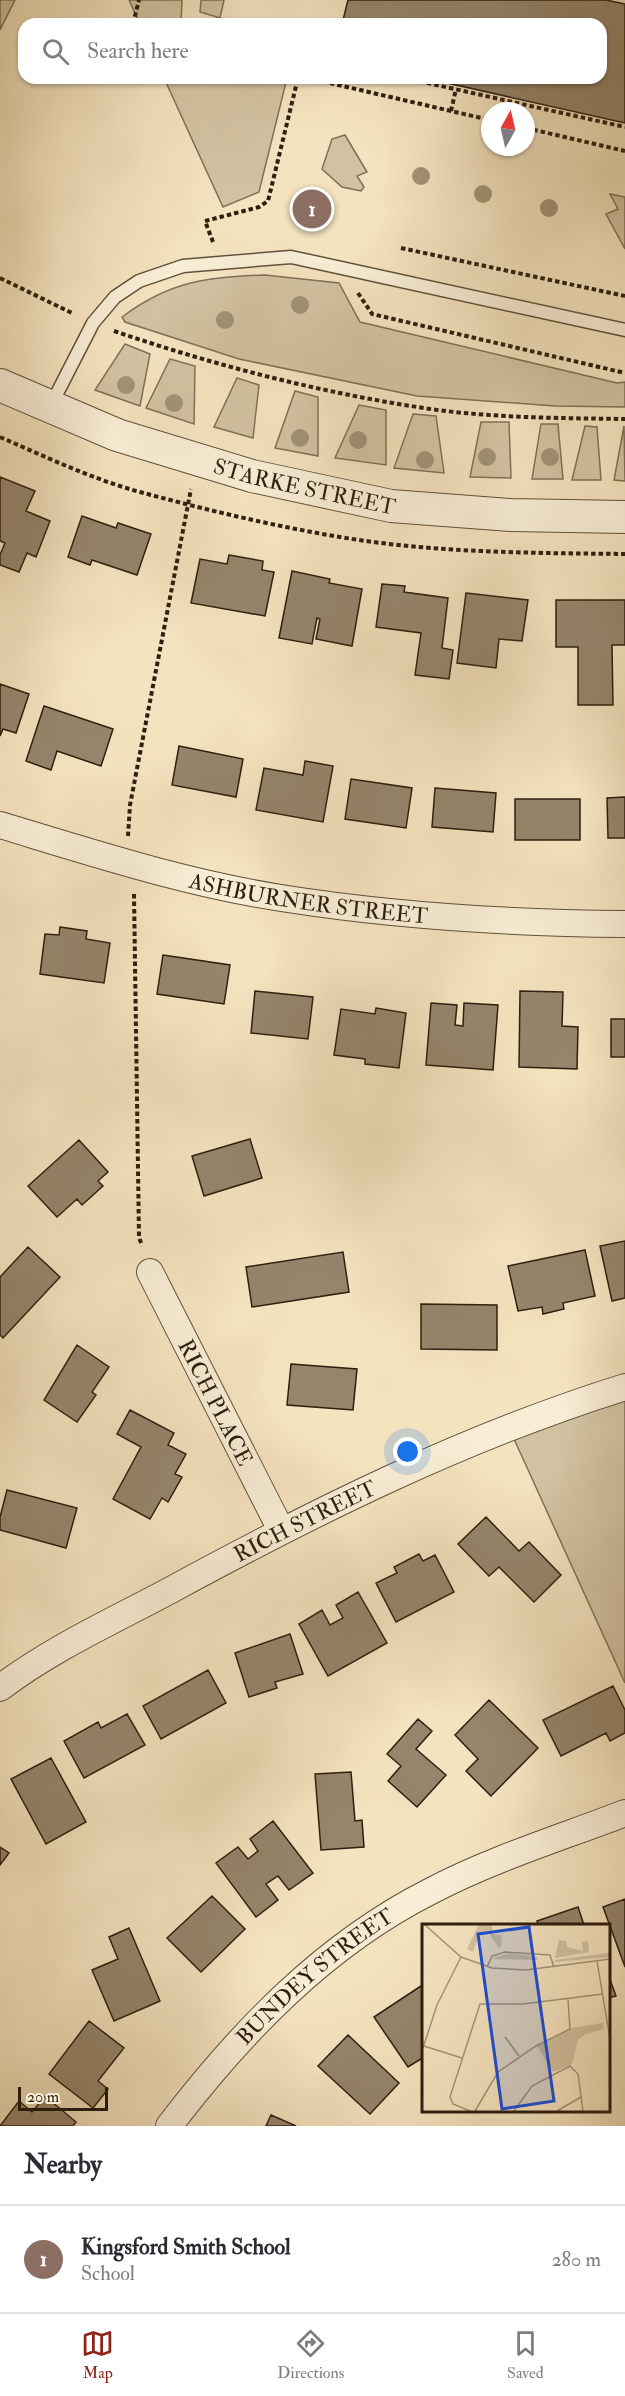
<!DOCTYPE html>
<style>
body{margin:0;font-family:"IM FELL Double Pica",serif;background:#f2f2f3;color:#2b2b33}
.compass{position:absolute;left:481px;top:102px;width:54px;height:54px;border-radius:50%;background:#fff;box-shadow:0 2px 4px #0004;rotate:8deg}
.scale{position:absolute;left:18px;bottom:15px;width:90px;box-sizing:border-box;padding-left:6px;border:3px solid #2e1f0f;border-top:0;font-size:16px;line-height:21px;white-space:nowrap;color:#2e1f0f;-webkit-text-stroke:4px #f8edd5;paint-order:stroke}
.you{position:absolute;left:408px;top:1452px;width:21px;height:21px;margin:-15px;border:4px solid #fff;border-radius:50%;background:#1a73e8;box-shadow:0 0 0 9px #1a73e833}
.badge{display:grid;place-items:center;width:39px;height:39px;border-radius:50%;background:#8f2418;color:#fff;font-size:20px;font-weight:700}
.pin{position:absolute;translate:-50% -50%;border:3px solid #fff;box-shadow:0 2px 6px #0006}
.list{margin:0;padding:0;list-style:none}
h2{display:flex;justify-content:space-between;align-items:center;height:78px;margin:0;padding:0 24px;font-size:26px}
h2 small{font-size:20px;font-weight:400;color:#7c7c81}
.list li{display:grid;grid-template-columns:39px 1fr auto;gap:18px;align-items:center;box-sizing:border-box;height:108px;padding:0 24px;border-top:2px solid #e1e1e2}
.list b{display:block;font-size:22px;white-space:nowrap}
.list p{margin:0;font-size:20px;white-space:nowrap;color:#7c7c81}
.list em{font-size:20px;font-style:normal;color:#7c7c81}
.icon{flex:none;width:33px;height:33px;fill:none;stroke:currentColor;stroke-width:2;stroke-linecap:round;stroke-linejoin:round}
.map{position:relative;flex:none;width:625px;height:2126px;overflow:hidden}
.search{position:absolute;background:#fff;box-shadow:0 2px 4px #0004;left:18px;right:18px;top:18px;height:66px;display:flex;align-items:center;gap:15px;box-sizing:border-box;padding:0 21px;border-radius:18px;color:#7c7c81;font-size:22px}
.sheet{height:186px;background:#fff}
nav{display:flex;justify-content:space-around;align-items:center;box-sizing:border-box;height:84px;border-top:2px solid #e1e1e2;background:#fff;font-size:16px;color:#7c7c81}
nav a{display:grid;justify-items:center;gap:3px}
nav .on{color:#8f2418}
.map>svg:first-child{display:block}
.green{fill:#d2c2a1;stroke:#807058;stroke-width:1.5}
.building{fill:#95856b;stroke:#2e1f0f;stroke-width:1.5}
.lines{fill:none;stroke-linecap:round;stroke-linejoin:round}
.service-casing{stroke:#60503b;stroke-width:15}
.minor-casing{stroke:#60503b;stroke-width:28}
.tertiary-casing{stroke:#60503b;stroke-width:34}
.path{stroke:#2e1f0f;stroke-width:4;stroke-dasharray:4.5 3;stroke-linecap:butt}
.service{stroke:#f8edd5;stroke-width:12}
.minor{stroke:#f8edd5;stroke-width:26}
.tertiary{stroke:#f8edd5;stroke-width:32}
.tree{fill:#a29276}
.labels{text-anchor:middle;stroke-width:4.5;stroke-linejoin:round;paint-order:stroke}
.street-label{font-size:22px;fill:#2e1f0f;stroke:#f8edd5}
.inset-road{fill:none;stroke:#a59579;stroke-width:1.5}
.view{fill:#1d4ed8;fill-opacity:0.15;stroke:#1d4ed8;stroke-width:3}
.inset-edge{fill:none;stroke:#2e1f0f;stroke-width:3}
</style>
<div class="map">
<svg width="625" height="2126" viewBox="0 0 625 2126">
<rect width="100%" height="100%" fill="#f4e3bf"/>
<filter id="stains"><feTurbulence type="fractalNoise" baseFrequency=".00333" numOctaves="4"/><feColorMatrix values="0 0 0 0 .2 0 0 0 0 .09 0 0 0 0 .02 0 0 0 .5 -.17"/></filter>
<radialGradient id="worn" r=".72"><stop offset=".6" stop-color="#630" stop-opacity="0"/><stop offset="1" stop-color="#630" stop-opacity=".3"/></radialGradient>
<path class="green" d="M0,0H15L0,30Z
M129,0H182L181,24H140Z
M201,0H224L220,18L200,12Z
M164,78H287L259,192L223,207Z
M345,135L367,172L357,176L364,187L361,191L342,187L322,169L332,139Z
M610,194L625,197V249L606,214L618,209Z
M265,275L339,283L360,322L617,383L625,382V407L555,406L417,396L239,359L125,322L122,317C170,281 207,277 265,275Z
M125,344L150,354L140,406L95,390Z
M170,359L195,366L194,424L146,408Z
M237,378L259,385L253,438L214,427Z
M295,391L318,397V456L275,448Z
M359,405L386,410V465L335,458Z
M413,414L436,416L444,473L394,468Z
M481,422H509L511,478L470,477Z
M541,424H558L563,479H532Z
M585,426L597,427L601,480H572Z
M624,426L625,481L614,480Z
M625,1397V1683L514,1439Z"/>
<path class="building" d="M348,0H606L625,4V123L425,78H601V24H342Z
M0,477L35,491L26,511L50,521L36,557L27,553L19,572L0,565V555L5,543L0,541Z
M82,516L116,528L118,523L151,534L137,575L92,560L90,565L68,557Z
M229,555L263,561L262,570L274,572L265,616L191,603L200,559L227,564Z
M292,571L330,579L329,583L362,589L352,646L316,639L320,619L317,618L312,644L279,638Z
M382,584L405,586L404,592L448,598L442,648L453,650L449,679L415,675L421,633L376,627Z
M466,593L528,600L522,641L499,639L496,668L457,663Z
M556,600H625V645H612L613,705H578V647H556Z
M0,684L29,694L16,733L3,729L0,736Z
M44,706L113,729L101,766L57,751L51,770L26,761Z
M179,746L243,759L236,797L172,785Z
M305,761L333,766L323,822L256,810L264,768L303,775Z
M351,779L412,788L406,828L345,819Z
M435,788L496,793L493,832L432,827Z
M625,797V838H608L607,798Z
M515,799H580V840H515Z
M60,927L87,931L86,939L110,943L104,983L40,974L45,934L59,935Z
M163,955L230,965L224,1004L157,994Z
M255,991L313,997L308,1039L251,1033Z
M520,991L563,992L562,1026L578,1027L577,1069L519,1067Z
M431,1003L457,1005L455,1025L463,1026L464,1003L498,1005L493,1070L426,1065Z
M376,1008L406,1013L399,1068L365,1064V1059L334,1055L341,1009L375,1014Z
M611,1019H625V1057H611Z
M250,1139L262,1178L204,1196L192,1156Z
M79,1140L108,1172L98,1181L103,1186L82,1205L77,1199L57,1217L28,1186Z
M625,1241V1298L612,1301L600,1246Z
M28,1247L60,1277L3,1338L0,1335V1277Z
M585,1250L595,1296L563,1303L564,1309L543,1314L542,1307L518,1311L508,1266Z
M343,1252L349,1292L252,1307L246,1267Z
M421,1304L497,1305V1350L421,1349Z
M77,1345L109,1367L92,1392L96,1395L77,1422L44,1400Z
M291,1364L357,1369L353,1410L287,1405Z
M130,1410L174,1433L168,1445L186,1454L175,1474L182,1477L168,1502L162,1498L150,1519L113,1499L141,1447L117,1434Z
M7,1490L77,1508L66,1548L0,1530V1517Z
M486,1517L519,1551L529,1542L561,1575L534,1602L499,1567L489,1576L458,1544Z
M419,1554L423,1561L435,1555L454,1592L396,1622L376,1583L397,1573L394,1567Z
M358,1592L387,1643L328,1676L299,1624L322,1610L330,1625L343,1618L336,1605Z
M290,1634L303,1674L275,1682L277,1688L249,1697L235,1653Z
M208,1670L226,1703L161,1739L143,1706Z
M613,1686L625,1710V1733L610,1741L606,1733L561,1756L543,1720Z
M489,1700L538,1748L491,1796L466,1771L478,1759L455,1735Z
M127,1714L145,1745L84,1778L64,1741L98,1722L101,1728Z
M418,1719L432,1731L416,1749L446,1775L417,1807L388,1781L401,1766L387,1754Z
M51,1758L86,1822L46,1844L11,1779Z
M351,1772L355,1821L362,1820L364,1847L321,1850L315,1774Z
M273,1821L313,1873L289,1890L278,1876L266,1884L278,1900L256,1917L216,1863L238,1847L248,1859L258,1851L250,1839Z
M0,1847L9,1853L0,1865Z
M212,1896L245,1929L201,1972L167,1938Z
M625,1899V1967L603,1907Z
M578,1907L584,1925H538L537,1921Z
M129,1928L160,2001L114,2021L92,1970L118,1959L109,1937Z
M608,1974L616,1996L608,1998Z
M424,1984V2057L408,2067L374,2017Z
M89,2021L124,2048L98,2081L108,2089L93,2108L49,2074Z
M348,2035L399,2083L370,2114L318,2066Z
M45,2096L76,2122L73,2126H0L19,2101L32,2112Z
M271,2115L296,2126H266Z"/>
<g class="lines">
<defs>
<path id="service" d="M50,407L93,323L115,297L139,281L183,266L291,257L625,330"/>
<g id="minor">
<path id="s1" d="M0,825C93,853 185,883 281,898C395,916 510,923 625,924"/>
<path id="s2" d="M150,1272L281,1530"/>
<path id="s3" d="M0,1688C51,1649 113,1621 169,1591C316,1511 465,1437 625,1387"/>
<path id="s4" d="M169,2126C241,2032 324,1945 431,1891C492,1859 560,1838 625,1813"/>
</g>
<g id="tertiary">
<path id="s5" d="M0,385L117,435L252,476L391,506L511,515L625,517"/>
</g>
</defs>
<use href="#service" class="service-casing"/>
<use href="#minor" class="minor-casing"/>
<use href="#tertiary" class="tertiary-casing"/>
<path class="path" d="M133,24L139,0
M308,78L490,120
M405,78L625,127
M451,111L456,89
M526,128L625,151
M213,242L205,221L259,207L268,201L298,78
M401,248L625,296
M0,278L74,314
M358,293L372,314L625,373
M114,331C211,364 310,390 411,406C481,418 554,418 625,419
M0,437C46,457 92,479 140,492C214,512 290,530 366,541C452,553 539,553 625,554
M128,836L130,805L191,489
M134,894L139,1237L142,1246"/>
<use href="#service" class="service"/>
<use href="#minor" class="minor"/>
<use href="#tertiary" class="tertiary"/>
</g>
<g class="tree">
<circle cx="421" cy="176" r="9"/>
<circle cx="483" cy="194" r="9"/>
<circle cx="549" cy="208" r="9"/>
<circle cx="300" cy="305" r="9"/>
<circle cx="225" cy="320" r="9"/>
<circle cx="126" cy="385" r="9"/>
<circle cx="174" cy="403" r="9"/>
<circle cx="300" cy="438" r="9"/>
<circle cx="358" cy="440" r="9"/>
<circle cx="487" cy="457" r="9"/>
<circle cx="550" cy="457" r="9"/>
<circle cx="425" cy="460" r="9"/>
</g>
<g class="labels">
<g class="street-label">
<text dy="8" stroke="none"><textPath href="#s5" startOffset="322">STARKE STREET</textPath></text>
<text dy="8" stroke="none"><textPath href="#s1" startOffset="318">ASHBURNER STREET</textPath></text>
<text dy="8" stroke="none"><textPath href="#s2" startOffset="146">RICH PLACE</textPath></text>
<text dy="8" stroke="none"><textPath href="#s3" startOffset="348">RICH STREET</textPath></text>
<text dy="8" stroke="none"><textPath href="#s4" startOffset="210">BUNDEY STREET</textPath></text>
</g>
</g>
<g transform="translate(422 1924)">
<rect width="188" height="188" fill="#f4e3bf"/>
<path d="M57,0H70L71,10L80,11L79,23L77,24L66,8H58L51,28L45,25ZM137,16L144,17L145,23L161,27L160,18L166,17L167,28L133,34ZM87,29L115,33V36L69,35ZM187,29V33L133,38V36ZM181,99L182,105L164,110L156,116L150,140L131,148L115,122L150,104Z" fill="#d2c2a1"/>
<path class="inset-road" d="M2,0L39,33L70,44L104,46L188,35M175,37L188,115M65,43L70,32L83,28L128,31L132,43M83,113L97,132M2,122L40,134M0,127L15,81L39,33M48,187L31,180L28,173L58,80H101L181,70M53,187L76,148L114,122L148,105L146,75M92,187L110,162L148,142L156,150L161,187M135,187L159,173"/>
<path class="view" d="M107,3L132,177L80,185L56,10Z"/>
<rect width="188" height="188" class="inset-edge"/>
</g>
<rect width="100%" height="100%" filter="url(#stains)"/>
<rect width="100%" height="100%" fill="url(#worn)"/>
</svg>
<svg class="compass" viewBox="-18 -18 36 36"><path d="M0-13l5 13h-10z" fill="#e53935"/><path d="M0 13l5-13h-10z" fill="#7c7c81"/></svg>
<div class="scale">20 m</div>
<div class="you"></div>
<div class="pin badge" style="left:312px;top:209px;background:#8d6e63">1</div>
<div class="search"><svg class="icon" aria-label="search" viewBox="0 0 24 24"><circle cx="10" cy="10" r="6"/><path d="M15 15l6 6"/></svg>Search here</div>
</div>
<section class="sheet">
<h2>Nearby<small></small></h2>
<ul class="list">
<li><span class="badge" style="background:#8d6e63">1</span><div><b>Kingsford Smith School</b><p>School</p></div><em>280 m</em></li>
</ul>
</section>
<nav>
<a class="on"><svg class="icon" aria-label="map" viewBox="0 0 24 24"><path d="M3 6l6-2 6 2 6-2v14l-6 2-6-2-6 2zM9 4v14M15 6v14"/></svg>Map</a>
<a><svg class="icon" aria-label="directions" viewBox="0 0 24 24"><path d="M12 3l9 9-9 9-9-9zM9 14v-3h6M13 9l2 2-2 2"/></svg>Directions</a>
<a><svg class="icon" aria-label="saved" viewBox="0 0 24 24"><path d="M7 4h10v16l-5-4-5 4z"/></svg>Saved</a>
</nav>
